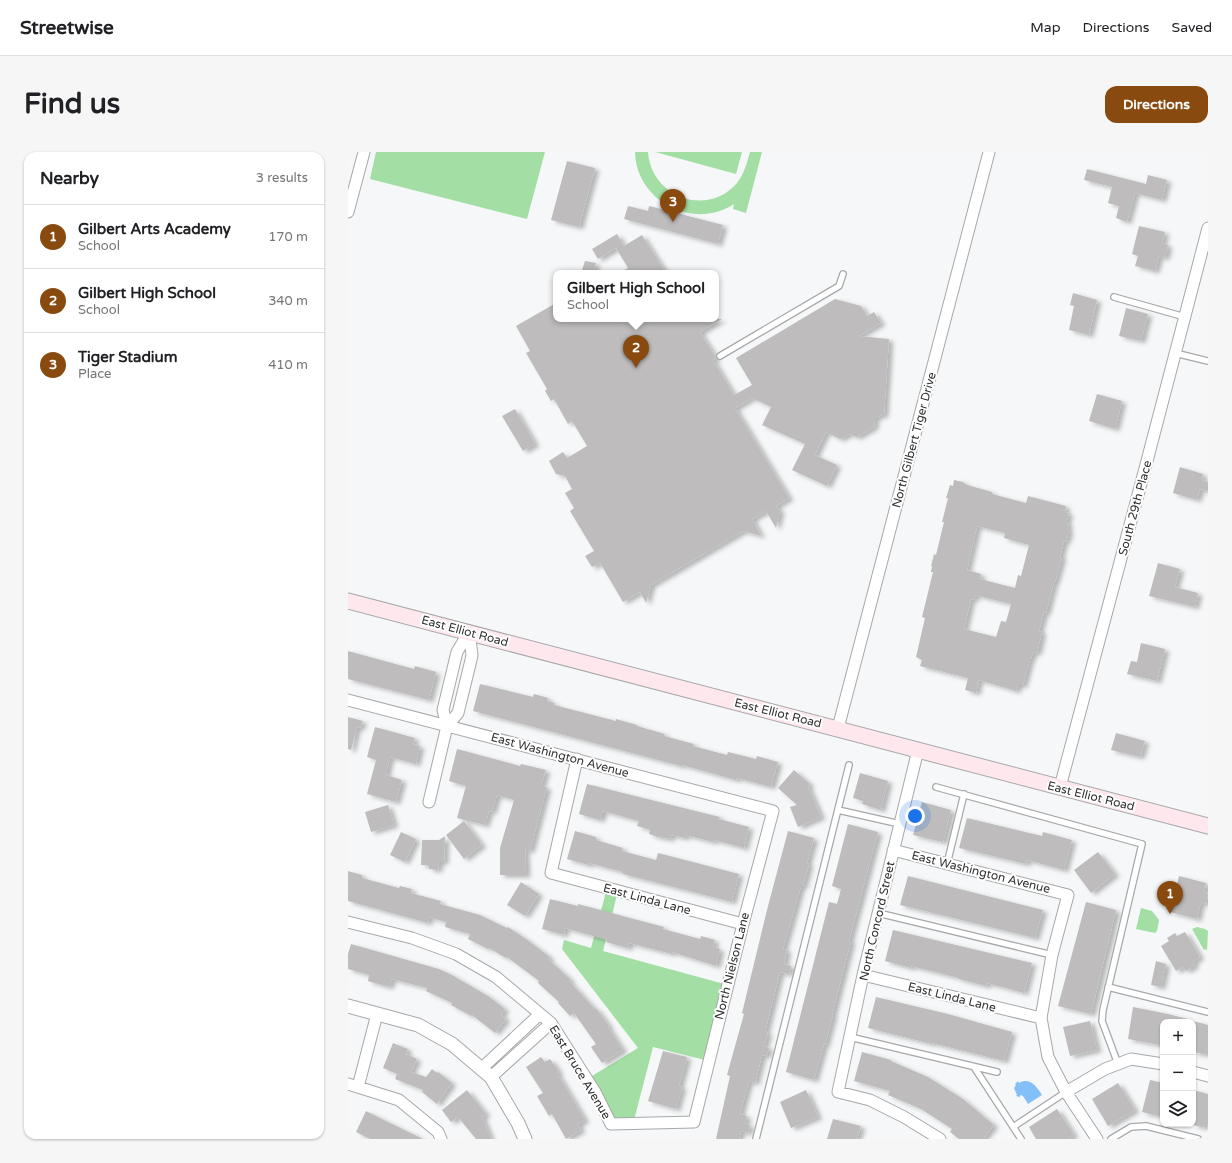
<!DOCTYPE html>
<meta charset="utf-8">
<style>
body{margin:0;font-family:"Varela Round",sans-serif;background:#f6f6f6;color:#202124}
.controls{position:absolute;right:12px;bottom:12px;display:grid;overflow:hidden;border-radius:8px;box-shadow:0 1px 3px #0004}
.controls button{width:36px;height:36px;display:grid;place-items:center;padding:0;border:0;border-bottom:1px solid #e0e0e0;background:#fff;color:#202124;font:20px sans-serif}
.you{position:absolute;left:567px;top:664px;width:14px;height:14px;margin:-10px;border:3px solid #fff;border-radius:50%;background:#1a73e8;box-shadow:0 0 0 6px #1a73e833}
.badge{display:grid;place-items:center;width:26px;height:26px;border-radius:50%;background:#894a0f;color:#fff;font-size:13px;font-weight:700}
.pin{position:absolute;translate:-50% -33px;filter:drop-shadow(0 1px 2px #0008)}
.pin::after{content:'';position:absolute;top:21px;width:14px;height:12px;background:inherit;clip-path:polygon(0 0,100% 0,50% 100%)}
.popup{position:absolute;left:205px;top:118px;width:166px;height:52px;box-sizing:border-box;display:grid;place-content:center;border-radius:8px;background:#fff;filter:drop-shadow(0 1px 3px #0005);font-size:13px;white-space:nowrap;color:#757577}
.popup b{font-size:15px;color:#202124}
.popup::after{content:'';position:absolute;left:50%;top:100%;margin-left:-8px;border:8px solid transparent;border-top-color:#fff}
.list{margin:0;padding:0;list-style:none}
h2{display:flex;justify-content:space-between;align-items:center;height:52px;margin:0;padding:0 16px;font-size:17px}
h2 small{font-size:13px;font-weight:400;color:#757577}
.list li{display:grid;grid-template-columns:26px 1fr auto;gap:12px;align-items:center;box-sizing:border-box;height:64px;padding:0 16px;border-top:1px solid #e0e0e0}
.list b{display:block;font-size:15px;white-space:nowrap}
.list p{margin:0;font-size:13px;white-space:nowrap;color:#757577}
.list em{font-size:13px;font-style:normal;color:#757577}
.icon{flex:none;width:22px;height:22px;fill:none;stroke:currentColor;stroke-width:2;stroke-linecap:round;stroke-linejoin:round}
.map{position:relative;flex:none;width:860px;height:987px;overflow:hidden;border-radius:12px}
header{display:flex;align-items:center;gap:24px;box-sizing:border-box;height:56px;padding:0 20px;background:#fff;border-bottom:1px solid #e0e0e0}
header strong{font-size:19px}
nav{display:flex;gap:22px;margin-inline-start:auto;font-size:14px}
.intro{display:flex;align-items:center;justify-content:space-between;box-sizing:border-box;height:96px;padding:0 24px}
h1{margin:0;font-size:28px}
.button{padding:10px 18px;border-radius:12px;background:#894a0f;color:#fff;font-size:14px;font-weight:700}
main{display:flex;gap:24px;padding:0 24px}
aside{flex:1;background:#fff;border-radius:12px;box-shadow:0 1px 3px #0004}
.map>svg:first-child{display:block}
.green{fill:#a3dfa4}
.water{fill:#83c0f7}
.building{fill:#bebcbc;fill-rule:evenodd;filter:url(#shadow)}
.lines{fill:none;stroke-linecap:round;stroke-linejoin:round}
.service-casing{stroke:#a7a8a9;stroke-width:8}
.minor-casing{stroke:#a7a8a9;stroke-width:13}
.tertiary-casing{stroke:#a7a8a9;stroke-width:15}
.secondary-casing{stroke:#a7a8a9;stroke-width:17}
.service{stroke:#fff;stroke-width:5.5}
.minor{stroke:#fff;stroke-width:11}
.tertiary{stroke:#fff;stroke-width:13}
.secondary{stroke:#fee8ee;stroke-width:15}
.labels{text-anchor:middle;stroke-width:4;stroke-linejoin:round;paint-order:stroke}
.street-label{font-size:12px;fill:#313132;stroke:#fff}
</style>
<header>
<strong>Streetwise</strong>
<nav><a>Map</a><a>Directions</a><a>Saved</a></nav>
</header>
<div class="intro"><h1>Find us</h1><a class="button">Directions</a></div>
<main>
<aside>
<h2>Nearby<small>3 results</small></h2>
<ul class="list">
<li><span class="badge">1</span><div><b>Gilbert Arts Academy</b><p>School</p></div><em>170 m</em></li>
<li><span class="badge">2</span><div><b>Gilbert High School</b><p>School</p></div><em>340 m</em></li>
<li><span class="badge">3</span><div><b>Tiger Stadium</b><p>Place</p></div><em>410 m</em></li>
</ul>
</aside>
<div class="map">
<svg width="860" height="987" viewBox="0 0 860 987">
<defs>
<filter id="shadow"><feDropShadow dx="4.5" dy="2.5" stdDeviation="2" flood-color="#0004"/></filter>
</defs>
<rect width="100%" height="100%" fill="#f6f7f8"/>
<path class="green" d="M28,0H197L179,67L22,27Z
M287,0H300C303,45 359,66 389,31C396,22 399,11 402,0H414L398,61L385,57L386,52C345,79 288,49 287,0Z
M307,0H394L388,22Z
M259,736L270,739L255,799L380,833L361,909L305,895L285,972H263L239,927L290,896L214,797L216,788L243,796Z
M793,756L804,759L811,768L809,779L807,781L788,777Z
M849,775L857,777L860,779L859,799L858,797L856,798L844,777Z"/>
<path class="water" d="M670,929L671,931C682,925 688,934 694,943L680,952L675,944L672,943V945L668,944L669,943L666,936L668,933L667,932Z"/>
<path class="building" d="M219,9L247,16L231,75L203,68Z
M739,17L798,32L800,23L819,28L814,48L787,41L779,70L768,66L771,54L760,51L764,35L736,28Z
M280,54L300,59L301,54L375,73L370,92L276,67Z
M791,74L817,80L814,91L820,93L817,106L811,104L807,119L787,114L790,104L784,102Z
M269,82L276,94L294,83L318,121H271L280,116L268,96L250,107L244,97Z
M237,109L248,111L245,121H233Z
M725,141L749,148L741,183L721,178L726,154L722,153Z
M487,147L513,154L519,164L526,160L533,171L511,184L541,187L536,262L527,266L526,275L509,285L501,282L492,287L478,280L467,303L489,313L479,334L444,318L457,292L414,273L423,255L404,246L387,256L441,346L428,354L432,359L428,376L418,359L404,367L413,384L395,379L303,433L298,451L292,440L275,450L252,411L244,415L237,404L246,399L222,359L226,356L217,341L224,337L217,324L208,322L201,309L215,300L219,306L239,294L224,269L220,272L206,247L203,249L197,239L199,237L178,201L182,199L168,174L208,151V167H374L352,180L368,206L365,208L386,243L404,233L388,206Z
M778,156L800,162L793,189L771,184Z
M749,242L774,249L767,277L741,269Z
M167,257L187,292L175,299L154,264Z
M832,315L855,322L854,328L860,330V339L852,337L849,348L825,341Z
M606,328L615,330L619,333L644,340V342L678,351L680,344L718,354L717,360L721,361L718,371L721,372L719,377L721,378L718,390L716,389L712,405H714L707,430H706L698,461L696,460L691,479L694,480L689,501L685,500L683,507H682L675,533H670L668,539L631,528L628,541L617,538L620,526L572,514L574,508L568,505L577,466L574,465L585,420H583L584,414H583L586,402L588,403L596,370H594L600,346H598L602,333L605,334ZM629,374L657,381L656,386L681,393L673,424L670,423L667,436L632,427L633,422L619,418ZM627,443L663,452L658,470L653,469L648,485L616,477L623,447L626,448Z
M810,411L832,417L827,435L850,441L847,455L801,444Z
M793,491L817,497L809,529L779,522L783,509L789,510Z
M0,499L66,517L67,514L88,520L81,548L0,527Z
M132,532L185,545L186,542L200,546L199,549L207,551L206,553L268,569V567L289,573V574L317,582L316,584L346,592L345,594L379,603L380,600L408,607L409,604L430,610L423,635L389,626L388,628L334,613L333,614L125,559Z
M0,565L15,569L12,576L9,575L3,598L0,597Z
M27,575L67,586L65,592L72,594L68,612L42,605L38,623L54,628L48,650L19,642L28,608L19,605Z
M768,581L797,589L792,605L763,598Z
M109,597L172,614L173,612L198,618L193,634L199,635L182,699L177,697L178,723H152V696L166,648L149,643L144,660L141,659L137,673L109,666L118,634L101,629Z
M446,618L462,632L460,635L473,665L450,675L442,655L449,653L430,636Z
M512,621L540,629L533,658L514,652L515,649L505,646Z
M239,632L372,665L371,667L401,675L396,696L366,688L365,690L337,683V686L323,683L322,687L310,685L301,682L302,678L289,674L291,669L255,659L252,668L231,662Z
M574,650L603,658L595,690L565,683Z
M40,653L46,673L23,680L17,660Z
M619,666L694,684L695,680L724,688L716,718L679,708L678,712L611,696Z
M116,669L134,693L116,707L98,683Z
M500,672L530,680L501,789H503L484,863H485L477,893L476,892L466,928L438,920L481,750L489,752L493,737L484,734Z
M227,679L248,685V688L275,696L274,699L308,708L310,701L391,722L384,750L275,722V720L241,711V713L219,707Z
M440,679L466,686L459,711L461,712L455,734H453L435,797L439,798L436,812L443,814L441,822L432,820L417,880L420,881L416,894L421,896L418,904L414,903L407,931L401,929L392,962L399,964L397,972L402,973L400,981L393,979L391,987H368L382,924L379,923L396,862L394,861L420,754Z
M53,680L68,687L57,710L42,703Z
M97,684L96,710H91L90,718L81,717V713H73L74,688H91Z
M750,700L767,722L743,741L726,718Z
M0,719L14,723V726L51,736L52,734L64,737L63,741L93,749L92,752L132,763L159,776L160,775L178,787L202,805L200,807L223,828L221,829L247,857L248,856L261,874L260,875L275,898L254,911L243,895L248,892L226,861L222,864L210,851L211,850L190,831L191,829L159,805L158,806L141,796L140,797L120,787L122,782L97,775L98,770L81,765L80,771L0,749Z
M560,724L695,758L687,786L552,753Z
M831,724L858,731L856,741L860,742L858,752L853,750L849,767L822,760L827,743L823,742L825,732L829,733Z
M173,730L191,742L177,764L159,753Z
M202,747L230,754V752L316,775L315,777L352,787L353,784L367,788L365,795L372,797L368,814L324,800V802L281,791L280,796L258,790L259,788L217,776L216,783L194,777Z
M738,750L768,758L743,862L710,854Z
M545,778L684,811L676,841L639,831L638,834L611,827V826L563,814V816L537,809Z
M837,780L852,805L845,810L847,813L838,819L835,815L828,819L813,794L821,789L819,786L827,781L829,784Z
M3,792L91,817L104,823L140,844L157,857L153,863L158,867L147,881L124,863L123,864L103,853L104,851L78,839L79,836L44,827L41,835L20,829L21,823L0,817V802Z
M808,809L818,812L813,835L803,833Z
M528,845L600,862L664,880L656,909L584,891V892L520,876Z
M785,855L820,862L840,867V870H815L812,893L780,887Z
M742,869L749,898L722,904L715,875Z
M845,869L860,873V903L845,900Z
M45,891L60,897L58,902L69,907L63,920L78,925L84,917L89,921L90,920L104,931L89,952L74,940L75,938L47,927L49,922L35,916Z
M315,899L339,905L331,934L334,935L328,957L300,949Z
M514,900L543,908V909L580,925L615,947L646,973L635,987H611L602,980L604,977L573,957L540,943L542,939L506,929Z
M193,905L197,910L202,907L211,920L209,921L237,968L230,972L233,978L218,987L204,962L201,964L189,944L195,941L178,915Z
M802,928L815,931V965L794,960Z
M770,931L787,958L760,974L744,947Z
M119,938L138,962L134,965L143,987H128L110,965L103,970L94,958Z
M458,938L470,965L443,976L432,950Z
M845,938L860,942V971L859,976L845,973Z
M709,957L726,983L720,987H688L681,975Z
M18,959L38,969L75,987H22L8,980Z
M485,967L513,974L509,987H479Z"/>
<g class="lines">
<defs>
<path id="service" d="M766,145L837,165
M827,201L860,209
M372,204L491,134L495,122
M588,635L794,692L755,858L754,869L770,912
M490,658L552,672
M599,712L616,642
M530,761L704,803
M760,835L860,860
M502,885L649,920
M626,915L673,987
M665,975L718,940
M408,987L501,613
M763,987L783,975L798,974L850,987"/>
<path id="minor" d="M0,60L16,0
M0,548L425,659L395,772L346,970L263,972L247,940L203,871L148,825L108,802L64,786L0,770
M99,574L95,558L109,500L121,480
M490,576L641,0
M570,598L515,823L490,940L522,948L556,965L592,987
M229,607L203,721L395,772
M712,635L799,309L860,76
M81,650L99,574L110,561L123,508L124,503L121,480
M545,698L720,743L704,803L693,866L700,905L718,940L749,987
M515,823L693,866
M133,917L192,862
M845,920L860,924
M143,925L203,871
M0,932L51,948L90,980L93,987
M10,935L29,862
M718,940L757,917L783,907L815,912"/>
<path id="tertiary" d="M0,854L70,873L104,892L143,925L170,971L177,987"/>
<path id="secondary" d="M0,449L860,674"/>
</defs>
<use href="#service" class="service-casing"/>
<use href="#minor" class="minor-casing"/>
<use href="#tertiary" class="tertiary-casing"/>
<use href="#secondary" class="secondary-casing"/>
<use href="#service" class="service"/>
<use href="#minor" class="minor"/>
<use href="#tertiary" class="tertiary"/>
<use href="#secondary" class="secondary"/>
</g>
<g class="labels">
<g class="street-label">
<text transform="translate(566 288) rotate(-75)" y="4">North Gilbert Tiger Drive</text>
<text transform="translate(787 356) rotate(-75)" y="4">South 29th Place</text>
<text transform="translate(117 479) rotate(15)" y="4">East Elliot Road</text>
<text transform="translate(430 561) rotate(14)" y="4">East Elliot Road</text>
<text transform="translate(212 603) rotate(15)" y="4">East Washington Avenue</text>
<text transform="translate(743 644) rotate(14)" y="4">East Elliot Road</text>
<text transform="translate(633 720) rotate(14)" y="4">East Washington Avenue</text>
<text transform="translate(299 747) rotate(15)" y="4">East Linda Lane</text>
<text transform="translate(529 769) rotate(-77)" y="4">North Concord Street</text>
<text transform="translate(384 814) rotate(-76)" y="4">North Nielson Lane</text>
<text transform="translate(604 845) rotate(14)" y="4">East Linda Lane</text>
<text transform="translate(232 920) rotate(59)" y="4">East Bruce Avenue</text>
</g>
</g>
</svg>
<div class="controls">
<button>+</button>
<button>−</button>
<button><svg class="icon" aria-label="layers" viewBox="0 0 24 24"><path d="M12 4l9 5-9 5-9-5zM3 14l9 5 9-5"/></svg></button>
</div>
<div class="you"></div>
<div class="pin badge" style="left:822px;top:762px">1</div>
<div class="pin badge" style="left:288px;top:216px">2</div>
<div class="popup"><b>Gilbert High School</b>School</div>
<div class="pin badge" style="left:325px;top:70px">3</div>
</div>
</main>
